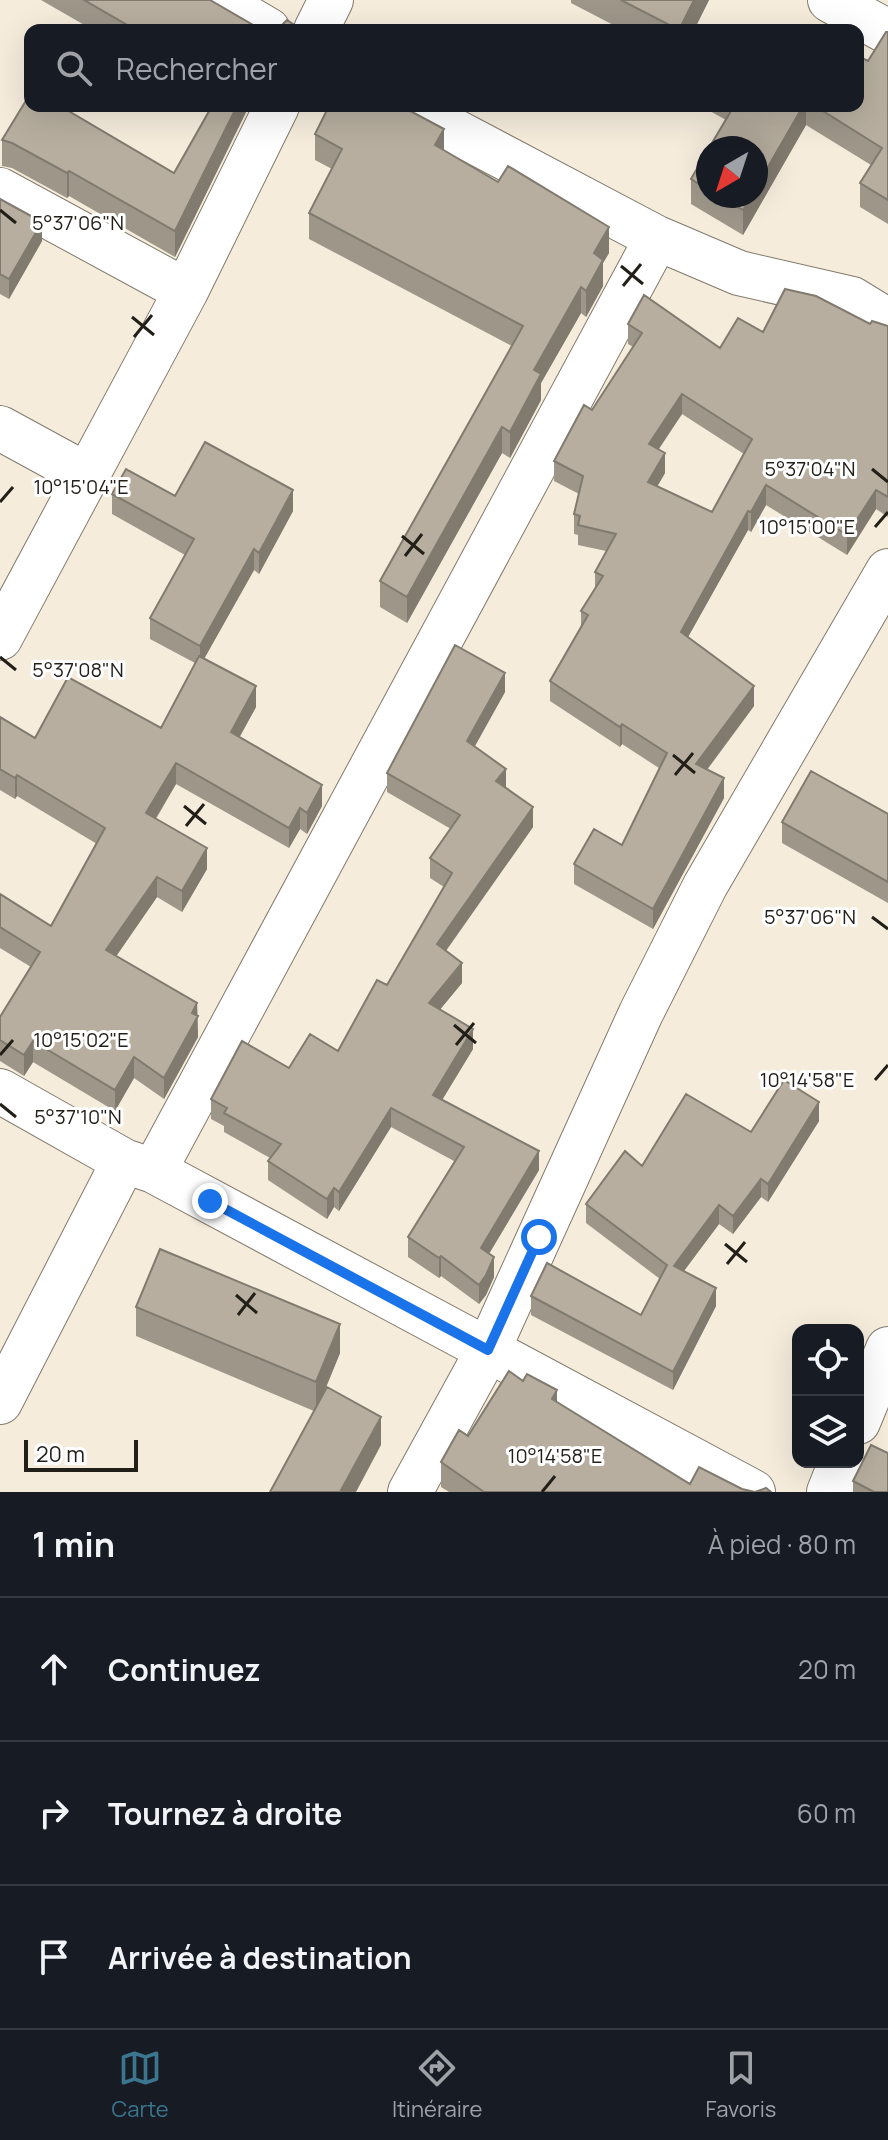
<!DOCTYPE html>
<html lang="fr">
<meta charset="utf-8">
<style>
body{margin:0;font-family:Manrope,sans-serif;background:#20242c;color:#f1f3f6}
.controls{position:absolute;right:24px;bottom:24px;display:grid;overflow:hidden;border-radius:16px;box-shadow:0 8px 32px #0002}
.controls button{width:72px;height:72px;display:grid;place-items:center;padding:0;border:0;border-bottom:2px solid #363941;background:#171b24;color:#f1f3f6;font:40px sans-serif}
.compass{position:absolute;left:696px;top:136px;width:72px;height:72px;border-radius:50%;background:#171b24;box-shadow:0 8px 32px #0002;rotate:219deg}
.scale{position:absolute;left:24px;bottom:20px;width:114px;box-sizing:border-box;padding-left:8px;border:4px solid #221f19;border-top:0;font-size:22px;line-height:28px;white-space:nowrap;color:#221f19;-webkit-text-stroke:6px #fff;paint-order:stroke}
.stop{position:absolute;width:24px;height:24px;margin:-18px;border:6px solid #1a73e8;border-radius:50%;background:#fff}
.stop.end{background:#1a73e8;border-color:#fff;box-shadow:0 2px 8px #0008}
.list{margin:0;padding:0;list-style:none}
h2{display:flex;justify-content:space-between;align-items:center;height:104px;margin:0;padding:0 32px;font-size:34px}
h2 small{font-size:26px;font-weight:400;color:#9ea1a6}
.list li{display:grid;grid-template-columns:52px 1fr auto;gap:24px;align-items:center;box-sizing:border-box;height:144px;padding:0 32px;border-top:2px solid #363941}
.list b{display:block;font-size:30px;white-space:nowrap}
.list em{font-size:26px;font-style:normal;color:#9ea1a6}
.icon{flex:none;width:44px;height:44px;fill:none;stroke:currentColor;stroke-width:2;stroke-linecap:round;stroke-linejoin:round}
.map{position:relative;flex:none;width:888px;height:1492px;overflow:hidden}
.search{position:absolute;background:#171b24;box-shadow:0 8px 32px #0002;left:24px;right:24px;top:24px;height:88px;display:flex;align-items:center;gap:20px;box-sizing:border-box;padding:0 28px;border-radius:16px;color:#9ea1a6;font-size:30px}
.sheet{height:536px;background:#171b24}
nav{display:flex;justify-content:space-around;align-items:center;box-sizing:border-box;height:112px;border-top:2px solid #363941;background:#171b24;font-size:22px;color:#9ea1a6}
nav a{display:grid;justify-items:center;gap:4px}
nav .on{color:#3b758e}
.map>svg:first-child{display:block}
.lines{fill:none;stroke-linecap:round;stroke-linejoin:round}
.minor-casing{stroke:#837a6c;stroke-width:46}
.minor{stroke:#fff;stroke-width:44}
.wall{fill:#9d9689;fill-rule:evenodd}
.shaded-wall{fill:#807a6f}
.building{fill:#b7ae9f;stroke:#807a6f;stroke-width:2;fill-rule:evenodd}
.route{stroke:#1a73e8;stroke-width:10}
.ticks{fill:none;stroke:#221f19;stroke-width:3}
.ticks-label{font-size:20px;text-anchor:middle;fill:#221f19;stroke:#fff;stroke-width:6;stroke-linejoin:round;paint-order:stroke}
</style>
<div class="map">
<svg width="888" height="1492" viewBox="0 0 888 1492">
<rect width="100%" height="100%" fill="#f5ecdc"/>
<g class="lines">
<defs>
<path id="minor" d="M217,0L268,30
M830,0L888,32
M316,30L331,0
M407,106L657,238L739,273L852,299L888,321
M0,190L186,291
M0,428L88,476
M0,638L186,291L277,106
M0,1091L124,1161L154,1171L753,1492
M154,1171L657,238
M0,1402L124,1161
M858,1422L888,1349
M410,1492L488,1350L641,1013L705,886L888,571
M829,1492L841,1462"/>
</defs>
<use href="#minor" class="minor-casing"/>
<use href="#minor" class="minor"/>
</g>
<path class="wall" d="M41,0H210L255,26L269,30H296H93Z
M571,0H709L694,30H623L571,3Z
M888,32V224L860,207V183L871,165L806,125L743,235L691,204V179L708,150V196H756L726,120L701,106H858L868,61Z
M211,106H249L175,257L69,196L67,198L12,168L2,166V140L174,173Z
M315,134L444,150L609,253L603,263V286L586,317L581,313L541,383V400L510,458L502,453L407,623L380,607V581L512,346L309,239V213L332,169L315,160Z
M0,199L42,241L9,299L0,294Z
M628,324L720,348L763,332L870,324L888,326V517L876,509L847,555L766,505L751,532L748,530L688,637L754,706L707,770L724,798L653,929L574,884V864L622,845L659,768L622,744L620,747L550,701V681L581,627V611L595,589V572L606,551L578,545V535L574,534V514L579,494L554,481V461L592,410L633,347L628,344ZM682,414L744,454L712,512L657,487L665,473L658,449Z
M112,494L175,496L293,511L259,574L254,570L204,659L256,707L239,737L322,806L307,834L300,829L289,848L176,784L156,819L207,869L182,912L157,897L116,956L197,1003L198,1037L164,1099L134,1078L115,1111L33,1062L24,1076L0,1061V1017L31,967L0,948V894L51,926L97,844L17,796L15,799L0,790V717L35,738L161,728L195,663L150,639V618L185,555L112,514Z
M505,692L475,746L533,827L446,951L462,983L440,1009L473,1049L442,1100L539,1170L489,1254L494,1277L486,1295L479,1304L441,1276L439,1278L408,1257V1237L454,1161L391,1127L339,1211L334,1207L327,1219L268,1180V1161L270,1158L224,1132V1126L211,1119V1099L289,1068L338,1051L387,985L444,887L430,878V858L451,829L387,792V773Z
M888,814V903L782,843V822Z
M819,1121L768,1202L761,1197L733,1234L719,1224L684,1271L716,1306L673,1390L531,1315V1296L641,1315L660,1279L586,1223V1204L642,1166L751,1132Z
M136,1307L340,1353L323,1395L381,1445L314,1411L136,1336Z
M523,1381L690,1484L755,1492H771H449L441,1487V1462Z
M853,1481L888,1492H853Z"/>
<path class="shaded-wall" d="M694,0H709L694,30H679Z
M237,106H249L175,257V231Z
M803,106H806V125L743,235V210L752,196H756V188Z
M444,129V155L435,145Z
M69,171V196L67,198V173Z
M42,222V241L9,299V279Z
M609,227V253L603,263V286L586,317V291L594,253Z
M581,287V313L541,383V400L510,458V432L534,370Z
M682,394V414L649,464V444Z
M502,427V453L407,623V597Z
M665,453V473L648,502V482Z
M766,485V505L751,532V512Z
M293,490V511L259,574V553Z
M876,490V509L847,555V535Z
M748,511V530L683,646L681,632L683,626Z
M254,549V570L200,666V646Z
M505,673V692L467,760V741Z
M256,686V707L231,753V732Z
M754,686V706L696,784V764Z
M622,724V744L620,747V727Z
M176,763V784L146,834V813Z
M506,769V788L496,781Z
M17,775V796L15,799V778Z
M724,778V798L653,929V909Z
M322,785V806L307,834V813Z
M533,807V827L437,963V944Z
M300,808V829L289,848V828Z
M207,848V869L182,912V891Z
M157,877V897L106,971V950Z
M462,963V983L429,1023V1003Z
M197,1003L198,1037L164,1099V1078L192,1013Z
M473,1029V1049L433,1115V1095Z
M33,1041V1062L24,1076V1055Z
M134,1057V1078L115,1111V1090Z
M819,1102V1121L768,1202V1184Z
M391,1108V1127L339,1211V1192Z
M539,1151V1170L481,1267V1248Z
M761,1179V1197L733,1234V1216Z
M334,1188V1207L327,1219V1199Z
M719,1205V1224L674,1284V1266Z
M441,1256V1276L439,1278V1258Z
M494,1257V1277L486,1295L479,1304V1285Z
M716,1288V1306L673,1390V1372Z
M340,1324V1353L316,1411V1382Z
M557,1390V1415L552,1399Z
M381,1417V1445L356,1492H340Z"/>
<path class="building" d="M84,0H210L255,26L269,30L280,27L287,20L296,26L294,30H136Z
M621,0H694L679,30Z
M886,32H888V200L860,183L882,148L815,106H858V56L868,61Z
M30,94V106H60L174,173L212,106H237L175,231L69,171L67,173L12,143L2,140Z
M329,106H401L444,129L435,145L498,182L508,166L609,227L594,253L603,260L586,291L581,287L534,370L541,374L510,432L502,427L407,597L380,581L523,326L309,213L342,149L315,134Z
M734,106H803L756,188V148H709Z
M708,150V190L691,179Z
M719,196H752L743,210Z
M0,199L42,222L9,279L0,274Z
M785,289L816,296L870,324L872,321L888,326V497L876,490L847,535L766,485L751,512L748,511L681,632L754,686L696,764L724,778L653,909L574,864L594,829L622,845L667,753L622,724L620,727L550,681L588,615L581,611L603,576L595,572L616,534L578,525L580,516L574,514L583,476L554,461L584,405L592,410L642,333L628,324L644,295L720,348L738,318L763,332ZM682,394L752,439L712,512L648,482L665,453L649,444Z
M205,442L293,490L259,553L254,549L200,646L150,618L194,539L112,494L126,469L175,496Z
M455,645L505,673L467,741L506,769L496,781L533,807L437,944L462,963L429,1003L473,1029L433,1095L539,1151L481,1248L494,1257L486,1275L479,1285L441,1256L439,1258L408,1237L464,1147L391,1108L339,1192L334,1188L327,1199L268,1161L281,1144L224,1113L227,1108L211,1099L242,1041L289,1068L310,1034L338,1051L377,980L387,985L452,873L430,858L460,815L387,773Z
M199,656L256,686L231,732L322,785L307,813L300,808L289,828L176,763L146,813L207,848L182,891L157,877L106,950L197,1003L192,1013L198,1016L164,1078L134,1057L115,1090L33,1041L24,1055L0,1040V1017L40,952L0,927V894L51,926L105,828L17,775L15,778L0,769V717L35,738L68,677L161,728Z
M811,771L888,814V882L782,822Z
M784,1080L819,1102L768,1184L761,1179L733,1216L719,1205L674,1266L716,1288L673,1372L531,1296L547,1263L641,1315L667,1265L586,1204L625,1151L642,1166L686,1094L751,1132Z
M160,1249L340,1324L316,1382L136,1307Z
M509,1371L523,1381L527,1374L557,1390L552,1399L690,1484L699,1467L742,1489L755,1492L766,1488L771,1492H484L441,1462L459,1430L468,1436Z
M327,1387L381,1417L340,1492H270Z
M871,1445L888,1453V1492H874L853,1481Z"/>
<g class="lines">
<path class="route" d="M210,1201L488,1350L539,1237"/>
</g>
<path class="ticks" d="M0,210L16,223M621,266L643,284M623,286L641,264M132,317L154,335M134,337L152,315M872,469L888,482M0,502L13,487M875,527L888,512M402,536L424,554M405,556L422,534M0,657L16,670M673,755L695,773M675,775L693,753M184,806L206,824M186,826L204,804M872,917L888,929M454,1025L476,1043M456,1045L474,1023M0,1055L13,1040M875,1080L888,1065M0,1104L16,1117M725,1244L747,1262M727,1264L745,1242M236,1295L257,1313M238,1315L255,1293M542,1492L555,1476"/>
<g class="ticks-label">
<text x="78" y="230">5°37'06"N</text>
<text x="810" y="476">5°37'04"N</text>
<text x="81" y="494">10°15'04"E</text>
<text x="807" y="534">10°15'00"E</text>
<text x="78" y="677">5°37'08"N</text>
<text x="810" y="924">5°37'06"N</text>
<text x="81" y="1047">10°15'02"E</text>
<text x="807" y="1087">10°14'58"E</text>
<text x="78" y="1124">5°37'10"N</text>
<text x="555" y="1463">10°14'58"E</text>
</g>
</svg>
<div class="controls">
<button><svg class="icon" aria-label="locate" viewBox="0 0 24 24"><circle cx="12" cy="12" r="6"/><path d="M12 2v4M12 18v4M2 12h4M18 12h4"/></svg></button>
<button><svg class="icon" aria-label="layers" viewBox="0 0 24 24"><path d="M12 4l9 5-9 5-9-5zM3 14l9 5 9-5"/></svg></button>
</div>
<svg class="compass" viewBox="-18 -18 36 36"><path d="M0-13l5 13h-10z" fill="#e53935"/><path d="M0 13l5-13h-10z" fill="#9ea1a6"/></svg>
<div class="scale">20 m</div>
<div class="stop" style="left:539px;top:1237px"></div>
<div class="stop end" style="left:210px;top:1201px"></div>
<div class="search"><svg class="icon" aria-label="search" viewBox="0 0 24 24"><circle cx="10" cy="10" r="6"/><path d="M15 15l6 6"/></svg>Rechercher</div>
</div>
<section class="sheet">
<h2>1 min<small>À pied · 80 m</small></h2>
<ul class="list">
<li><svg class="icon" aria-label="ahead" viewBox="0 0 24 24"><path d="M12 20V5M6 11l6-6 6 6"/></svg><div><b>Continuez</b></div><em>20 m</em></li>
<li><svg class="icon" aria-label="right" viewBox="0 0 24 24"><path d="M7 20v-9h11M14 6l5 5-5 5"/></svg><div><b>Tournez à droite</b></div><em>60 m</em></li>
<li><svg class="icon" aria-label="arrive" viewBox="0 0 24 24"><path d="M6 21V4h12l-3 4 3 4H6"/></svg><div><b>Arrivée à destination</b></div></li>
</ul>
</section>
<nav>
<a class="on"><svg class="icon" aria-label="map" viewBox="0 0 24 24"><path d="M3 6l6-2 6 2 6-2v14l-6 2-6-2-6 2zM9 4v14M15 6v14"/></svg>Carte</a>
<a><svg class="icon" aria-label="directions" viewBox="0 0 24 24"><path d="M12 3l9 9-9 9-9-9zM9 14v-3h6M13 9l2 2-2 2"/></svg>Itinéraire</a>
<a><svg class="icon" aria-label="saved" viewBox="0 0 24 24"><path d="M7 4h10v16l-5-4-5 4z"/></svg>Favoris</a>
</nav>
